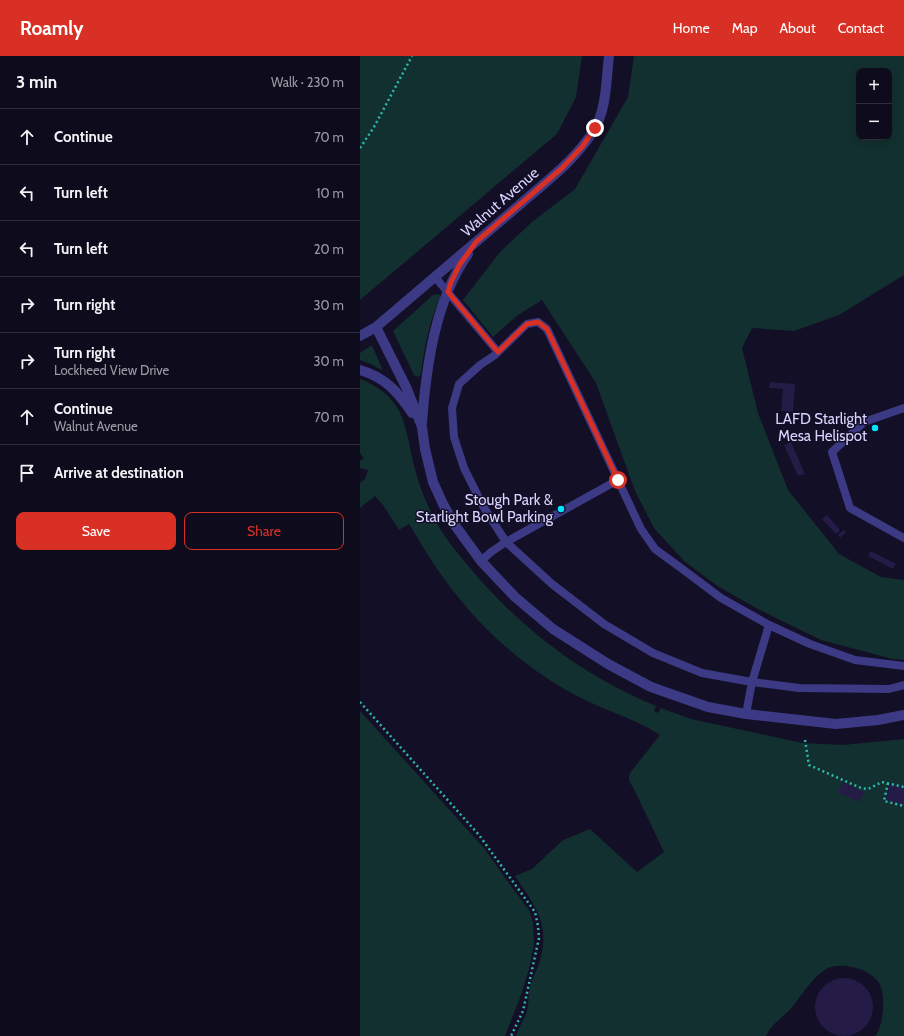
<!DOCTYPE html>
<meta charset="utf-8">
<style>
body{margin:0;font-family:Cabin,sans-serif;background:#171425;color:#f1f3f6}
.controls{position:absolute;right:12px;top:12px;display:grid;overflow:hidden;border-radius:8px;box-shadow:0 2px 10px #0003}
.controls button{width:36px;height:36px;display:grid;place-items:center;padding:0;border:0;border-bottom:1px solid #2e2b3b;background:#0e0b1c;color:#f1f3f6;font:20px sans-serif}
.stop{position:absolute;width:12px;height:12px;margin:-9px;border:3px solid #d93025;border-radius:50%;background:#fff}
.stop.end{background:#d93025;border-color:#fff;box-shadow:0 1px 4px #0008}
.list{margin:0;padding:0;list-style:none}
h2{display:flex;justify-content:space-between;align-items:center;height:52px;margin:0;padding:0 16px;font-size:17px}
h2 small{font-size:13px;font-weight:400;color:#9b9ba3}
.list li{display:grid;grid-template-columns:26px 1fr auto;gap:12px;align-items:center;box-sizing:border-box;height:56px;padding:0 16px;border-top:1px solid #2e2b3b}
.list b{display:block;font-size:15px;white-space:nowrap}
.list p{margin:0;font-size:13px;white-space:nowrap;color:#9b9ba3}
.list em{font-size:13px;font-style:normal;color:#9b9ba3}
.actions{display:flex;gap:8px;padding:12px 16px}
.actions a{flex:1;padding:9px 0;border:1px solid #d93025;border-radius:8px;text-align:center;font-size:14px;color:#d93025}
.actions .main{background:#d93025;color:#fff}
.icon{flex:none;width:22px;height:22px;fill:none;stroke:currentColor;stroke-width:2;stroke-linecap:round;stroke-linejoin:round}
.map{position:relative;flex:none;width:544px;height:980px;overflow:hidden}
header{display:flex;align-items:center;gap:24px;box-sizing:border-box;height:56px;padding:0 20px;background:#d93025;color:#fff}
header strong{font-size:19px}
nav{display:flex;gap:22px;margin-inline-start:auto;font-size:14px}
main{display:flex}
aside{flex:1;background:#0e0b1c}
.map>svg:first-child{display:block}
.green{fill:#12302f;fill-rule:evenodd}
.building{fill:#241b47}
.lines{fill:none;stroke-linecap:round;stroke-linejoin:round}
.path{stroke:#2fb8b0;stroke-width:2.5;stroke-dasharray:2 3;stroke-linecap:butt}
.lane{stroke:#3d3a85;stroke-width:8}
.street{stroke:#3d3a85;stroke-width:10}
.route{stroke:#d93025;stroke-width:5}
.poi-dot{fill:#00e5ff;stroke:#130f26;stroke-width:1.5}
.labels{text-anchor:middle;stroke-width:3;stroke-linejoin:round;paint-order:stroke}
.street-label{font-size:15px;fill:#d9d4ff;stroke:#130f26}
.poi-label{font-size:15px;fill:#d9d4ff;stroke:#130f26;text-anchor:end}
</style>
<header>
<strong>Roamly</strong>
<nav><a>Home</a><a>Map</a><a>About</a><a>Contact</a></nav>
</header>
<main>
<aside>
<h2>3 min<small>Walk · 230 m</small></h2>
<ul class="list">
<li><svg class="icon" aria-label="ahead" viewBox="0 0 24 24"><path d="M12 20V5M6 11l6-6 6 6"/></svg><div><b>Continue</b></div><em>70 m</em></li>
<li><svg class="icon" aria-label="left" viewBox="0 0 24 24"><path d="M17 20v-9H6M10 6l-5 5 5 5"/></svg><div><b>Turn left</b></div><em>10 m</em></li>
<li><svg class="icon" aria-label="left" viewBox="0 0 24 24"><path d="M17 20v-9H6M10 6l-5 5 5 5"/></svg><div><b>Turn left</b></div><em>20 m</em></li>
<li><svg class="icon" aria-label="right" viewBox="0 0 24 24"><path d="M7 20v-9h11M14 6l5 5-5 5"/></svg><div><b>Turn right</b></div><em>30 m</em></li>
<li><svg class="icon" aria-label="right" viewBox="0 0 24 24"><path d="M7 20v-9h11M14 6l5 5-5 5"/></svg><div><b>Turn right</b><p>Lockheed View Drive</p></div><em>30 m</em></li>
<li><svg class="icon" aria-label="ahead" viewBox="0 0 24 24"><path d="M12 20V5M6 11l6-6 6 6"/></svg><div><b>Continue</b><p>Walnut Avenue</p></div><em>70 m</em></li>
<li><svg class="icon" aria-label="arrive" viewBox="0 0 24 24"><path d="M6 21V4h12l-3 4 3 4H6"/></svg><div><b>Arrive at destination</b></div></li>
</ul>
<div class="actions"><a class="main">Save</a><a>Share</a></div>
</aside>
<div class="map">
<svg width="544" height="980" viewBox="0 0 544 980">
<rect width="100%" height="100%" fill="#130f26"/>
<path class="green" d="M0,0H222L216,41L197,78L0,244Z
M274,0H544V219L479,259L434,275L392,272L382,292L398,357L428,434L479,498L521,521L544,524V604L533,603L461,584L398,553L359,531L325,506L294,472L275,435L236,327L182,244L158,259L133,281L103,244L140,196L172,166L215,133L268,41ZM499,15H529V81H499Z
M77,238L80,239V242C69,267 64,292 61,318L58,321L54,319L33,275L73,239Z
M12,289L23,315L13,309L0,304V297Z
M0,323C47,342 44,370 55,413C61,436 71,459 84,479C92,491 101,501 110,512C160,572 223,620 296,650L294,655L298,657L301,652L331,663L443,687L483,689L544,683V980H515C524,969 526,939 519,927C510,913 483,906 468,912C456,917 441,940 433,950C424,961 412,967 406,980H156C159,972 164,963 167,955C169,947 168,938 170,931C172,923 176,915 179,908C191,869 176,851 155,820L172,813L203,784L230,773L277,816L304,796L273,731C269,726 268,723 270,717L300,679C271,660 236,652 206,634C161,608 122,573 91,532C75,512 62,489 49,468L39,474L23,449L15,440L0,452V427L5,423L8,414L0,412V405L4,402L0,397Z
M0,655L124,792L151,830L169,854L173,866L174,888L169,913L161,939L145,980H0Z"/>
<path class="building" d="M410,326L435,328L433,356L421,355L423,333L409,332Z
M431,386L445,418L438,420L424,389Z
M467,459L480,474L476,478L462,463Z
M484,474L486,476L480,482L478,479Z
M510,495L536,508L533,513L508,500Z
M483,726L504,736L499,746L478,736Z
M529,728L544,732L543,749L525,744Z
M455 951a29 29 0 1 1 58 0a29 29 0 1 1-58 0Z"/>
<g class="lines">
<path class="path" d="M0,92L14,71L52,0
M0,646L119,779L175,856L178,870L179,882L163,955L151,980
M445,684L449,709L501,732L508,733L522,726L544,731
M528,727L524,745L544,750V749"/>
<path class="lane" d="M75,221L138,296
M544,352L504,366L472,396L490,452L544,482
M121,505L131,496L146,486L258,424
M544,610L495,604L450,588L409,569L361,542L321,512L295,493L281,473L187,273L178,266L167,268L135,299L120,309L99,328L92,352L94,381L104,412L123,450L146,486L192,528L244,568L293,597L342,617L392,626L439,632L529,633L544,629
M386,658L392,626L409,569"/>
<path class="street" d="M16,271L47,333L62,371L65,393L73,426L83,448L94,468L121,505L155,541L193,573L248,608L291,631L348,651L386,658L476,668L518,664L544,659
M0,280L16,271C63,231 110,191 157,151C184,127 215,105 234,74C247,52 246,24 249,0
M0,314C25,321 38,336 52,357
M62,367C66,312 75,244 108,198"/>
</g>
<g class="lines">
<path class="route" d="M235,72L222,91L201,113L116,186L100,208L91,226L88,236L138,296L167,268L178,266L187,273L258,424"/>
</g>
<g class="poi-dot">
<circle cx="515" cy="372" r="4"/>
<circle cx="201" cy="453" r="4"/>
</g>
<g class="labels">
<g class="street-label">
<text transform="translate(140 146) rotate(-41)" y="5">Walnut Avenue</text>
</g>
<g class="poi-label">
<text x="507" y="368">LAFD Starlight<tspan x="507" dy="17">Mesa Helispot</tspan></text>
<text x="193" y="449">Stough Park &amp;<tspan x="193" dy="17">Starlight Bowl Parking</tspan></text>
</g>
</g>
</svg>
<div class="controls">
<button>+</button>
<button>−</button>
</div>
<div class="stop" style="left:258px;top:424px"></div>
<div class="stop end" style="left:235px;top:72px"></div>
</div>
</main>
